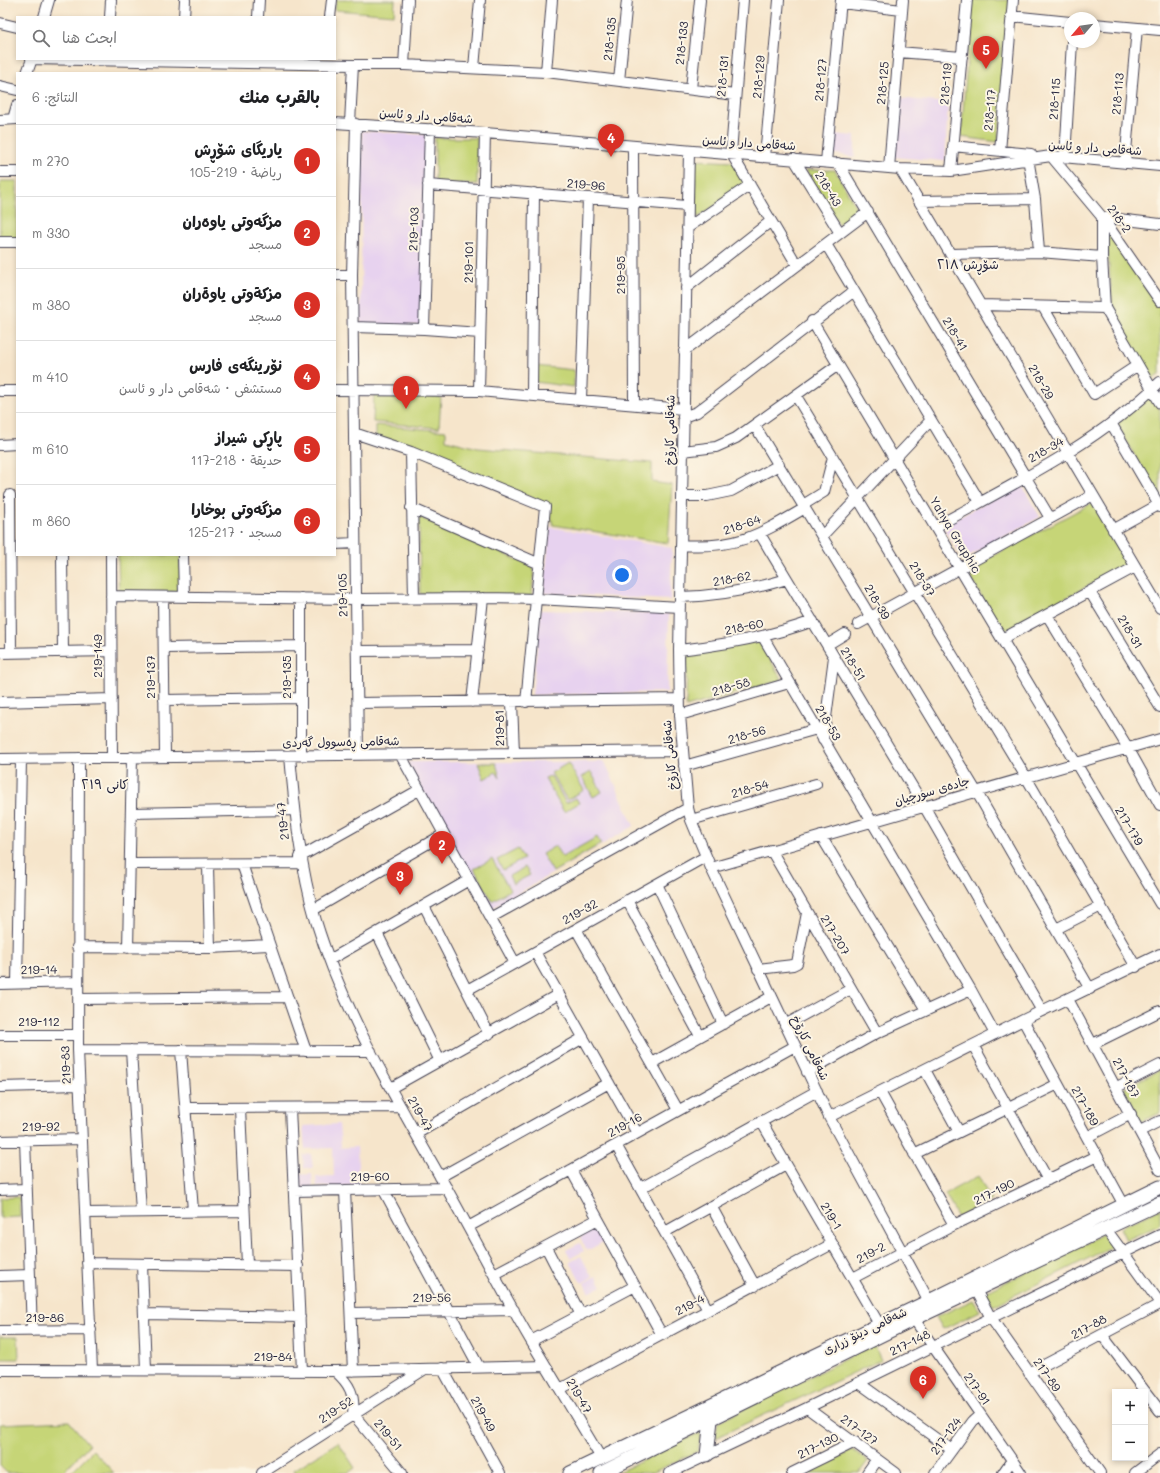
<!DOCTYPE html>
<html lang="ar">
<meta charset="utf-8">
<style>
body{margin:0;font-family:Mali,"Playpen Sans Arabic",sans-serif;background:#f2f2f2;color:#202124;direction:rtl}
.controls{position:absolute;right:12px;bottom:12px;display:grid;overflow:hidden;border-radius:0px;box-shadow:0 2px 6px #0003}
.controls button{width:36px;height:36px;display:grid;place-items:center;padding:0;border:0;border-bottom:1px solid #e0e0e0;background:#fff;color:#202124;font:20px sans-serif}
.compass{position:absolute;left:1064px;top:12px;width:36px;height:36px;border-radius:50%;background:#fff;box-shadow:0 2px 6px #0003;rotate:241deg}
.you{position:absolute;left:622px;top:575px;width:14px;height:14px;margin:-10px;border:3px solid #fff;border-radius:50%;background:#1a73e8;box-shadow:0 0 0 6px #1a73e833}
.badge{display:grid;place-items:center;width:26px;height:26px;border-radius:50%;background:#d93025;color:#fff;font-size:13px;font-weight:700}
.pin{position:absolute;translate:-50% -33px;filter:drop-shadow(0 1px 2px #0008)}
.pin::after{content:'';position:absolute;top:21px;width:14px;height:12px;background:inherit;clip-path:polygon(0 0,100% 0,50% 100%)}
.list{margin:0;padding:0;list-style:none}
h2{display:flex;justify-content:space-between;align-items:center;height:52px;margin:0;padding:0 16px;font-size:17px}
h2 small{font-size:13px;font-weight:400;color:#757577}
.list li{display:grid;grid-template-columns:26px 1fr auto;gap:12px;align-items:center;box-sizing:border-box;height:72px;padding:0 16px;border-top:1px solid #e0e0e0}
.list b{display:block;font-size:15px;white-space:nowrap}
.list p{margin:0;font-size:13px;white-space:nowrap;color:#757577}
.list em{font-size:13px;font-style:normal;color:#757577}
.icon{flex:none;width:22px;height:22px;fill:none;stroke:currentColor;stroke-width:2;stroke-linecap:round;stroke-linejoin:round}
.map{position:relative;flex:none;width:1160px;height:1473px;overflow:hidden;direction:ltr}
.search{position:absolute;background:#fff;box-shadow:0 2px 6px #0003;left:16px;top:16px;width:320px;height:44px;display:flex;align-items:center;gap:10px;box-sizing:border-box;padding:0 14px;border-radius:0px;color:#757577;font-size:15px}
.panel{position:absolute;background:#fff;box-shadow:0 2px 6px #0003;left:16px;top:72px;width:320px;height:484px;border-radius:0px;direction:rtl}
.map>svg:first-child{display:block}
.built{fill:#e7d2ef}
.green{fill:#c6d577;stroke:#747c59}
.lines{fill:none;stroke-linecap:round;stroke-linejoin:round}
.minor-casing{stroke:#423f51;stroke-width:12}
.major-casing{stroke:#423f51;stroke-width:15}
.minor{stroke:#fff;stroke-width:10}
.major{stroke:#fff;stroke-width:13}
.labels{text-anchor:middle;stroke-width:4;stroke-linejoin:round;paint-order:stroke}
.street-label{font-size:12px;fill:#22223b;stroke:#fcf5e5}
.neighbourhood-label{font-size:13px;fill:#22223b;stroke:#fcf5e5}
</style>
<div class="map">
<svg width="1160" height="1473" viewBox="0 0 1160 1473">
<rect width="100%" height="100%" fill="#fcf5e5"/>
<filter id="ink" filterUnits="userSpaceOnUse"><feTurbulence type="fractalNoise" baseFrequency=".025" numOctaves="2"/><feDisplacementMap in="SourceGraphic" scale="8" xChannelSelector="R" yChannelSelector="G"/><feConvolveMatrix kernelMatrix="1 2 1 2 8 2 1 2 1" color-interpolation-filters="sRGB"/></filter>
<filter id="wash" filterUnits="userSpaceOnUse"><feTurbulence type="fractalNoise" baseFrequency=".012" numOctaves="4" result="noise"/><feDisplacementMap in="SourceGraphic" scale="16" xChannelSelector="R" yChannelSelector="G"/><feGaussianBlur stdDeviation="0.9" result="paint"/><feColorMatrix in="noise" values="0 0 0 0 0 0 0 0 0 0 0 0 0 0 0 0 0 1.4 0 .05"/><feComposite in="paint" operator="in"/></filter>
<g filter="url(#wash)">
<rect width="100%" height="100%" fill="#f6e5cb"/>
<path class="built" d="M897,98L948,103L945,161L894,157Z
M362,131L426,135L421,325H361Z
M831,134L855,136V157L829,153Z
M1021,484L1040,517L963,559L943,526Z
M550,527L672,548L670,600L544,593Z
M541,610L669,614L667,692L532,695Z
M407,762H605L634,826L489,910Z
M339,1124L341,1147L337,1148L357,1147L359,1185L317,1187L316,1177L334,1176L333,1148L305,1149L303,1126Z
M311,1154L313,1168H304L303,1155Z
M312,1174L313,1186L301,1188L299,1175Z
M596,1229L603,1242L587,1251L580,1237Z
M580,1243L584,1251L571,1258L566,1250Z
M581,1256L592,1277L582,1283L570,1262Z
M596,1276L602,1286L589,1293L584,1283Z"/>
<path class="green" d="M336,0H395L394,15L335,10Z
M972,0H1012L998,142L961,137Z
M435,138H477V184H435Z
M694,160L733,162L748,183L697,218Z
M806,170H835L858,211L840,226Z
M0,181H17V239H0Z
M1106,229L1160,306V374L1152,380L1113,313Z
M536,366L574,370V387L535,382Z
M374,392L441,397L439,428L373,422Z
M1151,394L1160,410V496L1158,497L1115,421Z
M376,425L446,431V440L478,448L652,463V482L672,485L668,543L553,525L548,504L376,437Z
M1094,502L1130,563L1003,632L966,570Z
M419,517L534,567L532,596L420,594Z
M118,555H180V592H119Z
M759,641L782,680L686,707L687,652Z
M478,763H496L500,778L496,772L484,779Z
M568,763L584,790L567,800L551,773Z
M591,772L602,792L593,797L582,777Z
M551,776L566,803L576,798L579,803L564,812L545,779Z
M597,837L601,844L553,872L542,854L555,846L562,857Z
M518,849L524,859L503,870L497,860Z
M492,859L510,890L492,901L474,869Z
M525,867L530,875L513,884L509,876Z
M1160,1070V1113L1141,1122L1124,1088Z
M978,1176L991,1200L958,1218L945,1194Z
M19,1197L20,1217L0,1218V1198Z
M1160,1208V1225L1126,1240L1120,1228Z
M1103,1234L1113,1246L993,1306L986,1292Z
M973,1300L980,1311L943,1329L936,1317Z
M0,1337H18L19,1359H0Z
M874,1345L881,1360L715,1438L718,1422Z
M69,1421L89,1445L62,1473H7L0,1466V1424Z
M701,1432L698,1451L652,1473H617Z
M338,1442L355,1468L348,1473H296L294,1470Z
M93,1450L114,1473H70Z
M853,1450L868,1461L859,1473H809Z"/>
</g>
<g filter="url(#ink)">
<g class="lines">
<defs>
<path id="minor" d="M743,0L731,153L797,265
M841,3L902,10
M1011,16L1070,22
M44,17L49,0
M110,17L111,0
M184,17L185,0
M258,17L259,0
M330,17L332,0
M0,23L17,27
M1094,24L1160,30
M898,52L962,57
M31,59L353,65H404L546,72L735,95
M404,65L408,0
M474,68L480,0
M546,72L552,0
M27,73L32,59
M619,81L627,0
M0,86L17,90
M691,89L700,0
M13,119L17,105
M0,120L17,119
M335,123L485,133L900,169L951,171L1051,156L1160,166
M350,123L353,65
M356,124L352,275L358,755
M633,146L634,404
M953,146L1031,154
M689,151L679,650L680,715L688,808L691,820L711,868L829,1117L929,1301
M1000,151L1013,0
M1051,156L1102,217L1160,301
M765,157L779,0
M1065,157L1072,42
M1028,158L1035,199L1039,252
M794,159L840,233
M826,162L841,0
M838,163L1050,518
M1125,163L1137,28
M889,168L903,0
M900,169L1160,608
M951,171L967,0
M0,172H17
M428,185L687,206
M919,201L1035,199
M1160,224L1102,217V257L1105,308L1160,403
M687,228L750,185
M0,242H17
M826,244L980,502
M950,254L1039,252L1102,257
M335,275H352
M686,288L771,221
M980,305L1105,308
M1043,307L1094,394L1138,365
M812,321L1160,904
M353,327L424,329L480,333
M424,329L430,129
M684,351L868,212
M335,390L479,391L683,409
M0,391H17
M479,391L485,133
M532,396L534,193
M796,396L1026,777L1136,967
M581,400L588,198
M683,417L697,412L854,291
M1111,423L1160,507
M755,426L976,791L1090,989
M354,433L411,452L545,507L526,702
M0,445L17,444
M683,451L716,447L736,438L838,365
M411,452L414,598
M10,495L11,652
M682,496H707L731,491L779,465
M803,505L824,492L833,457
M411,508L540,564
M935,527C1013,484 1095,445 1160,382
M1113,530L1160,504
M760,534L924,806L1042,1011
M822,536L931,420
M335,544L355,543
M681,545C737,549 759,535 805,508
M62,555L63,652
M111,555L112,758
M183,555L184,596
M1090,592L1160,707
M111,596L356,599L483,598L537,599L680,607
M163,597L165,757
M680,597C717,596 751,590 787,579
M1047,615L1128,748L1160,805
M858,624L1093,495
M763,637L971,990L995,1034
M1002,639L1135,567
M827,645L845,634
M165,648L300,646
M679,650C725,645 769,637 813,621
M357,651L478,650
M0,653L111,651
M164,700L301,698
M0,702L112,699
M472,702L483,598
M512,702L514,753
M358,703L680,699
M680,715L789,683
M823,740L834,657
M400,754L515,963
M301,755V598
M290,756C295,812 300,867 316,921C344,1013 395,1097 442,1180C472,1233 500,1288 531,1341C554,1380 578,1419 601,1458
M79,758L78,1050L92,1370
M0,759L683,751
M684,766L817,729
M131,813L294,810
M691,820L816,784
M821,836L926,1010
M771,850L877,1033
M300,857L419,790
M130,864L302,863
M242,864L306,1051
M208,865L210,948
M711,868L1160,739
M657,884L723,1024
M627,900L700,1036
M424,906L489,1034
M313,910L444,834
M490,918L688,808
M576,929L678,1110
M1056,929L1101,906
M377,933L440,1061
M77,947L210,948L269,945
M128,948L132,757
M535,952L637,1133
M331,959L469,880
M758,969L793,965L797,963L807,913
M17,983L21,759
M0,984L78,982
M467,990L705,857
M78,999L287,997
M1068,999L1160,1170
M1023,1020L1124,1205
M785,1025L851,989
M0,1035H78
M1093,1044L1160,1011
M973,1045L1048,1180
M78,1050L371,1051
M131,1050L141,1212
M181,1050L193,1211
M652,1063L771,997
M925,1070L959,1132
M807,1072L877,1033L971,990
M0,1087L79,1085
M1117,1087L1160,1065
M391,1088L559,994
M880,1092L954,1225
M186,1108L401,1107
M240,1108L247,1265
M290,1108L302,1371
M829,1117L1023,1020L1160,954
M761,1121L879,1324
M1140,1131L1160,1121
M416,1134L583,1038
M1087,1137L1131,1114
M25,1140L32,1331
M0,1141L82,1139
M616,1145L708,1310
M914,1154L1058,1084
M571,1170L662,1335
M440,1177L609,1083
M641,1188L817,1091
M383,1189L479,1367
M0,1190L26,1189
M345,1190L353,1371
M294,1191L447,1188
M711,1206L755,1286
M85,1213L244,1211
M468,1227L795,1046
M1106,1229L1160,1303
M665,1232L786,1165
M546,1247L581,1315
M87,1263L298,1266
M142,1264L146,1370
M494,1274L598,1219
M0,1276L30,1275
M853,1278L954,1225L1097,1156
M976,1290L991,1318L1100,1473
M351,1313L514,1310
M145,1314L300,1317
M914,1319L1021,1473
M0,1331L91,1330
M1102,1335L1160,1411
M531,1341L635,1286
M442,1368L500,1473
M0,1370L335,1371L546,1366
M335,1371C350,1384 355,1395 353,1414L402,1473
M1029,1373L1160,1304
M859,1383L952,1450
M560,1389L832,1244
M807,1408L896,1473
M262,1473L425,1369
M670,1473L807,1408L1160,1235
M792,1473L855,1442
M867,1473L877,1459
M935,1473L973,1421L980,1415
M1003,1473L1012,1460
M1135,1473L1160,1454"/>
<path id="major" d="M707,1455L711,1420
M570,1473L929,1301L1160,1187
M601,1473L914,1319L1160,1203"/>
</defs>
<use href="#minor" class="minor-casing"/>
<use href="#major" class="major-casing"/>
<use href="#minor" class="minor"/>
<use href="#major" class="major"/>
</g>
</g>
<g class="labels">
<g class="street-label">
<text transform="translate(610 39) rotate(-84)" y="4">218-135</text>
<text transform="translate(682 43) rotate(-84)" y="4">218-133</text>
<text transform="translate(723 76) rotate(-85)" y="4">218-131</text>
<text transform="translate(759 77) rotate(-85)" y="4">218-129</text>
<text transform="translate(821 80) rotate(-85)" y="4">218-127</text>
<text transform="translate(883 83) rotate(-85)" y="4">218-125</text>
<text transform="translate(946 84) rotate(-85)" y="4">218-119</text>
<text transform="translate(1118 94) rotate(-85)" y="4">218-113</text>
<text transform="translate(1055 99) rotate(-86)" y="4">218-115</text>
<text transform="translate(990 110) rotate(-85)" y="4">218-117</text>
<text transform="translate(426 116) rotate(4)" y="4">شەقامی دار و ئاسن</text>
<text transform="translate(749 143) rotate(4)" y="4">شەقامی دار و ئاسن</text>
<text transform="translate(1095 148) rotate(4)" y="4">شەقامی دار و ئاسن</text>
<text transform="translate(586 185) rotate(5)" y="4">219-96</text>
<text transform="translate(828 189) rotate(58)" y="4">218-43</text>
<text transform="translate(1119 219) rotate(54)" y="4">218-2</text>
<text transform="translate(414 229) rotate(-88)" y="4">219-103</text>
<text transform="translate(469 262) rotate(-89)" y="4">219-101</text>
<text transform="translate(621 275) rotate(-90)" y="4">219-95</text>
<text transform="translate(955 334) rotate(59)" y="4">218-41</text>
<text transform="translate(1041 382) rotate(60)" y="4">218-29</text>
<text transform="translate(670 430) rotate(-89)" y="4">شەقامی کارۆخ</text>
<text transform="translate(1046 450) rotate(-30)" y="4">218-34</text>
<text transform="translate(742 525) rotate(-19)" y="4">218-64</text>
<text transform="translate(955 535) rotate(59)" y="4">Yahya Graphic</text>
<text transform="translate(732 579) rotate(-10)" y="4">218-62</text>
<text transform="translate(922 579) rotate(59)" y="4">218-37</text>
<text transform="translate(343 595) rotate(-91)" y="4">219-105</text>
<text transform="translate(877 602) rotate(59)" y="4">218-39</text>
<text transform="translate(744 627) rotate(-12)" y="4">218-60</text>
<text transform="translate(1130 632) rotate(59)" y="4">218-31</text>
<text transform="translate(98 656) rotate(-90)" y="4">219-149</text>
<text transform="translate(853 664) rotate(59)" y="4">218-51</text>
<text transform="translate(151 677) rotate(-90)" y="4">219-137</text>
<text transform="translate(287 677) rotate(-90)" y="4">219-135</text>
<text transform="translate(731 687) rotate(-16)" y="4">218-58</text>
<text transform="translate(828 723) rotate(59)" y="4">218-53</text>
<text transform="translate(500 728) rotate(-91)" y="4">219-81</text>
<text transform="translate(747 735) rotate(-16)" y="4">218-56</text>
<text transform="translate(341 742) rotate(-1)" y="4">شەقامی ڕەسوول گەردی</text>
<text transform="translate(670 755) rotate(-95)" y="4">شەقامی کارۆخ</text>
<text transform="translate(750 789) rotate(-16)" y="4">218-54</text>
<text transform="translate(932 791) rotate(-16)" y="4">جادەی سورچیان</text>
<text transform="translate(283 821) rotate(-96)" y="4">219-47</text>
<text transform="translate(1129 826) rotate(59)" y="4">217-179</text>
<text transform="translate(580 912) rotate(-29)" y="4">219-32</text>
<text transform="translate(835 935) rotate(59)" y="4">217-207</text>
<text transform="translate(39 970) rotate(-1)" y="4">219-14</text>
<text x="39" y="1026">219-112</text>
<text transform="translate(810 1048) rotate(64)" y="4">شەقامی کارۆخ</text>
<text transform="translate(66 1065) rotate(-92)" y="4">219-83</text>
<text transform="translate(1126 1078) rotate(62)" y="4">217-187</text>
<text transform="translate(1085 1106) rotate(61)" y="4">217-189</text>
<text transform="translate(420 1114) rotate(61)" y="4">219-47</text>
<text transform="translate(625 1125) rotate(-29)" y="4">219-16</text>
<text transform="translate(41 1127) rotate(-1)" y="4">219-92</text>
<text transform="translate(370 1177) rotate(-1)" y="4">219-60</text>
<text transform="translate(994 1192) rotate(-26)" y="4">217-190</text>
<text transform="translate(831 1216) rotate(59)" y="4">219-1</text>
<text transform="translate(871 1253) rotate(-28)" y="4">219-2</text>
<text transform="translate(432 1298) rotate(-1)" y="4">219-56</text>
<text transform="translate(690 1305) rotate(-28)" y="4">219-4</text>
<text x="45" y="1322">219-86</text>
<text transform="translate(1089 1327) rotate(-28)" y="4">217-88</text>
<text transform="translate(865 1331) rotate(-26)" y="4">شەقامی دینۆ زراری</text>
<text transform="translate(910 1343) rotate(-26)" y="4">217-148</text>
<text x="273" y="1361">219-84</text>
<text transform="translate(1047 1375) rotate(55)" y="4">217-89</text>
<text transform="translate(977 1389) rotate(55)" y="4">217-91</text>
<text transform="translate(579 1396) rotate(60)" y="4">219-47</text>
<text transform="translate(336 1410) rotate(-33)" y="4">219-52</text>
<text transform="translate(483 1414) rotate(61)" y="4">219-49</text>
<text transform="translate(859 1430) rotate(36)" y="4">217-127</text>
<text transform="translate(388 1435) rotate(50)" y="4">219-51</text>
<text transform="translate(946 1436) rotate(-54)" y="4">217-124</text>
<text transform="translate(818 1446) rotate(-26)" y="4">217-130</text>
</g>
<g class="neighbourhood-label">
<text x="968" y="269">شۆڕش ٢١٨</text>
<text x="105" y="789">کانی ٢١٩</text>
</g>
</g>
</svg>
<div class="controls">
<button>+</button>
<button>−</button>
</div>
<svg class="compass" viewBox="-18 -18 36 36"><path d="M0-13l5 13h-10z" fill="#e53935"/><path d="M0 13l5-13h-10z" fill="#757577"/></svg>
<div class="you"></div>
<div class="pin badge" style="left:406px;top:409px">1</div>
<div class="pin badge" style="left:442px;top:864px">2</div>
<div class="pin badge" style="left:400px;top:895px">3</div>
<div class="pin badge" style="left:611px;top:157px">4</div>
<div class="pin badge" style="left:986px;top:69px">5</div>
<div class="pin badge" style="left:923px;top:1399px">6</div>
<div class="search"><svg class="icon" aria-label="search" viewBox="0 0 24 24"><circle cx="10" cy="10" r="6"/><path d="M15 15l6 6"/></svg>ابحث هنا</div>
<section class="panel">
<h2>بالقرب منك<small>النتائج: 6</small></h2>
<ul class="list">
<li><span class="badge">1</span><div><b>یاریگای شۆڕش</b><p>رياضة · 219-105</p></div><em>270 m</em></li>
<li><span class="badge">2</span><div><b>مزگەوتی یاوەران</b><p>مسجد</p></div><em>330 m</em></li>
<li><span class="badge">3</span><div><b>مزكةوتى ياوةران</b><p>مسجد</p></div><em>380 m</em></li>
<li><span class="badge">4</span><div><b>نۆرینگەی فارس</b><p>مستشفى · شەقامی دار و ئاسن</p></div><em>410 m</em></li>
<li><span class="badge">5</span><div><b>پاڕکی شیراز</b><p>حديقة · 218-117</p></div><em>610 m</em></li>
<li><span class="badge">6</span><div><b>مزگەوتی بوخارا</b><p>مسجد · 217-125</p></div><em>860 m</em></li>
</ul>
</section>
</div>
